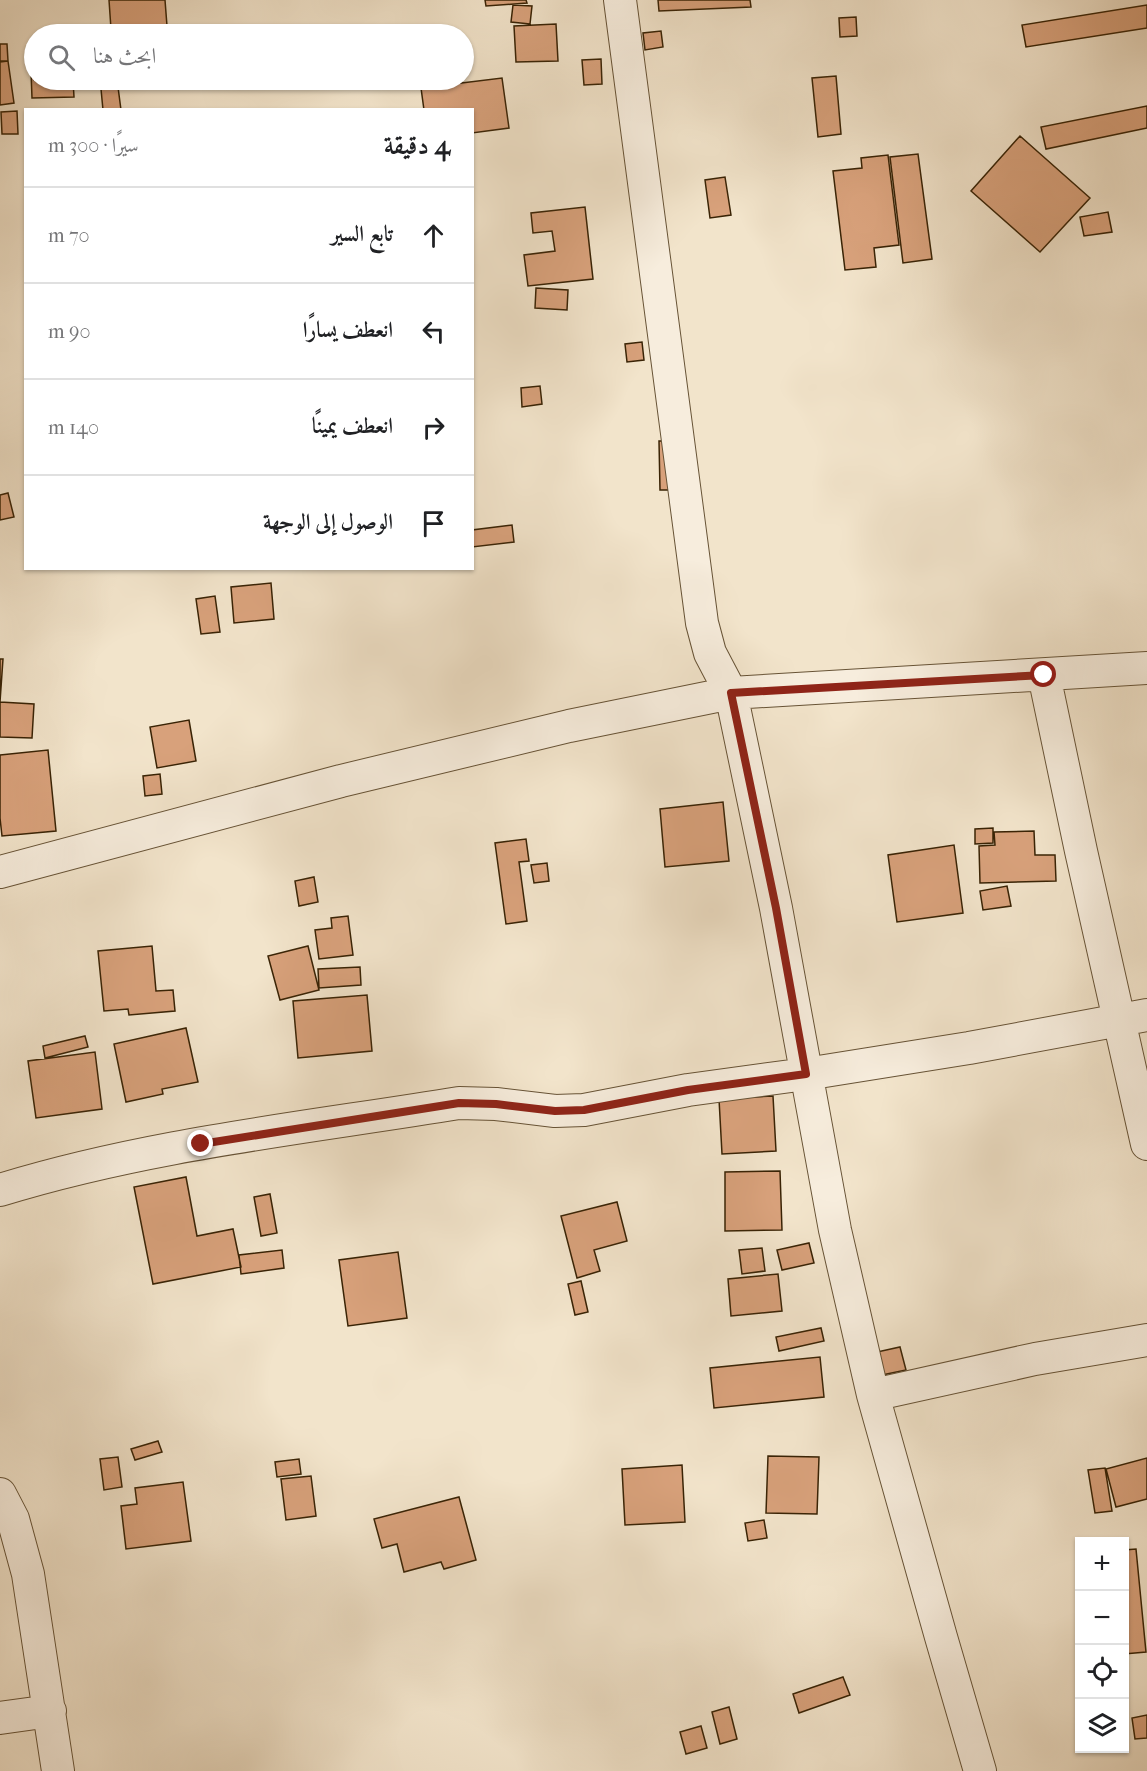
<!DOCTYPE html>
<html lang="ar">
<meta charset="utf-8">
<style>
body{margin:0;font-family:"IM FELL French Canon",Amiri,serif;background:#f2f2f2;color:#202124;direction:rtl}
.controls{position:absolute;right:18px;bottom:18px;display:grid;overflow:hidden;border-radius:0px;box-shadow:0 2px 4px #0004}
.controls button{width:54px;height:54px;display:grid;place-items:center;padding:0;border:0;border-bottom:2px solid #e0e0e0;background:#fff;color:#202124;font:30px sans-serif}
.stop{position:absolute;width:18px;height:18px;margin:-14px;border:4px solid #8f2418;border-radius:50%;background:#fff}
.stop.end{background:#8f2418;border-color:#fff;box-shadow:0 2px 6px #0008}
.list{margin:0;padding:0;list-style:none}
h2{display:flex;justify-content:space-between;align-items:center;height:78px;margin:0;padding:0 24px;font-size:26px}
h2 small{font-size:20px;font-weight:400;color:#757577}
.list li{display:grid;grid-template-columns:39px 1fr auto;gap:18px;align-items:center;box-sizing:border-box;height:96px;padding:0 24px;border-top:2px solid #e0e0e0}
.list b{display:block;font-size:22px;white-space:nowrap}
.list em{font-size:20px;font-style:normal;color:#757577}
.icon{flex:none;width:33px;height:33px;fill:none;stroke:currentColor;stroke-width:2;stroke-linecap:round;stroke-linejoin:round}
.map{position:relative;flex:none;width:1147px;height:1771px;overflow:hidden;direction:ltr}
.search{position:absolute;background:#fff;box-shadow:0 2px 4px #0004;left:24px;top:24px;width:450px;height:66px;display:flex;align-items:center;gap:15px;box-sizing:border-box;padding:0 21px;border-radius:33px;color:#757577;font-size:22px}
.panel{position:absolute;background:#fff;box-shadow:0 2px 4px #0004;left:24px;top:108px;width:450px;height:462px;border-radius:0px;direction:rtl}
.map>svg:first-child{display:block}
.building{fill:#d8a17b;stroke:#392305;stroke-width:1.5}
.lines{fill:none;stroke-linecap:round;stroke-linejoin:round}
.street-casing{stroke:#675336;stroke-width:34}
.street{stroke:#f7eddd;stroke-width:32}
.route{stroke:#8f2418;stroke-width:8}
</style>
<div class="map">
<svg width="1147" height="1771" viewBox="0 0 1147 1771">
<rect width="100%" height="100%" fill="#f2e4cb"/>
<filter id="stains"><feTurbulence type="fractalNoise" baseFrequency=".00333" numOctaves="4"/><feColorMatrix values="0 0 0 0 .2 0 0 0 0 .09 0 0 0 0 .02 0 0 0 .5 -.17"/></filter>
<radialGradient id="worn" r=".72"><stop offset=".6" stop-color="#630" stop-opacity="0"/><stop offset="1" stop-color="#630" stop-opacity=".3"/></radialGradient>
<path class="building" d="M109,0H165L167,26L111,29Z
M485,0H526L527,3L486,6Z
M658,0H750L751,7L659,11Z
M513,5L532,6L530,24L511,22Z
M1147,5V28L1026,47L1022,25Z
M856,17L857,36L840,37L839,18Z
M556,24L558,61L516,62L514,26Z
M661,31L663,47L645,50L643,33Z
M0,44H7L8,61H0Z
M30,44H34V80H73L74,97L32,98Z
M601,59L602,84L584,85L582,60Z
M8,61L14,103L0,105V62Z
M836,76L841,134L818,137L812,78Z
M502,78L509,128L472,133V110H424L421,88Z
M118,87L121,110H103L101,89Z
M1147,106V128L1046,149L1041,127Z
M17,111L18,134H2L1,112Z
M1020,136L1090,198L1040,252L971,191Z
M918,154L932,259L903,263L890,157Z
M888,155L899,245L874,248L876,267L845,270L833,171L862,168L861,158Z
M725,177L731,215L710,218L705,180Z
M585,207L593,279L528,286L524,255L555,251L552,231L533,233L531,213Z
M1108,212L1112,232L1084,236L1080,217Z
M536,288L568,290L567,310L535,308Z
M642,342L644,360L627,362L625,344Z
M540,386L542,404L522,407L521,388Z
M659,441H672L673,490H660Z
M8,493L14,517L0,520V495Z
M512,525L514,542L472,547V530Z
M271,583L274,619L234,623L231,587Z
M215,596L220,632L201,634L196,599Z
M0,659H3L0,702L34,704L32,738L0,737Z
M189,720L196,761L157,768L150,727Z
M48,750L56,831L2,836L0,818V755Z
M160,774L162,794L145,796L143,776Z
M723,802L729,861L665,867L660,809Z
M993,828V843L975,844V829Z
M1034,831L1035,855H1055L1056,881L980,883L979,846L995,845L994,832Z
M526,839L529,861L519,862L527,921L506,924L495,843Z
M954,845L963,913L897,922L888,855Z
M547,863L549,881L534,883L531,865Z
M314,877L318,902L299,906L295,881Z
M1007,886L1011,906L983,910L980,891Z
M348,916L353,955L319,959L315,930L332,928L331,918Z
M152,946L156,991L173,990L175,1011L129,1015L128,1009L104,1011L98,951Z
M308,946L319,990L280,1000L268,956Z
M360,967L361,985L319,988L318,969Z
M367,995L372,1051L298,1058L293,1001Z
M186,1028L198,1082L162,1089L163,1094L126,1102L114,1044Z
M85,1036L88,1047L45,1058L43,1046Z
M95,1052L102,1109L36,1118L28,1061Z
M773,1096L776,1151L722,1154L719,1099Z
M780,1171L782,1230L725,1231V1172Z
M186,1177L197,1236L233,1229L241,1267L153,1284L134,1187Z
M270,1194L277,1233L261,1236L254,1197Z
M617,1202L627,1241L594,1250L600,1271L577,1278L561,1216Z
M809,1243L814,1263L782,1270L777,1250Z
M762,1248L765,1271L742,1274L739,1250Z
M282,1250L284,1268L241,1274L239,1255Z
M398,1252L407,1318L348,1326L339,1260Z
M778,1274L782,1311L731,1316L728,1279Z
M581,1281L588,1312L575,1315L568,1284Z
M821,1328L824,1341L779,1351L776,1337Z
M900,1347L906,1370L882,1375L877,1352Z
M820,1357L824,1397L714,1408L710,1368Z
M158,1441L162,1452L135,1460L131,1449Z
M768,1456L819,1457L817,1514L766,1513Z
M118,1457L122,1487L104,1490L100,1459Z
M1147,1458V1499L1116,1507L1106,1469Z
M299,1459L301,1474L277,1477L275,1462Z
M682,1465L685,1522L625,1525L622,1469Z
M1105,1468L1112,1511L1095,1513L1088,1470Z
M311,1476L316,1516L286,1520L281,1479Z
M183,1482L191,1541L126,1549L121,1506L137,1504L135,1488Z
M459,1497L476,1560L444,1569L441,1562L404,1572L397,1544L382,1548L374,1519Z
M764,1520L767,1538L748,1541L745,1523Z
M1136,1549L1146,1652L1124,1654V1550Z
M843,1677L850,1695L799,1713L793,1694Z
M729,1707L737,1739L720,1744L712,1712Z
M1147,1715V1738L1135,1739L1132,1718Z
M701,1726L707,1748L686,1754L680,1732Z"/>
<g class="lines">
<defs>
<path id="street" d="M620,0L702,623L710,653L731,693L776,908L835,1230L873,1395L941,1637L980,1771
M1044,675L1081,851L1147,1144
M0,872L341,781L569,726L731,693L1147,668
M0,1190C149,1144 306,1128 459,1103L496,1104L555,1111L584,1110L688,1090L806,1074L969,1048L1147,1015
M873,1395L1035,1359L1147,1340
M0,1494L13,1519L28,1574L58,1771
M0,1718L50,1711"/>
</defs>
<use href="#street" class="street-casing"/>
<use href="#street" class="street"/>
</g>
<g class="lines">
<path class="route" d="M201,1144L459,1103L496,1104L555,1111L584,1110L688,1090L806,1074L776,908L731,693L1044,675"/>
</g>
<rect width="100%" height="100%" filter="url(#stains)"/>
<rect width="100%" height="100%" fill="url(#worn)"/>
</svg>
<div class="controls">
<button>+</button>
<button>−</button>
<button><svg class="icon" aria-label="locate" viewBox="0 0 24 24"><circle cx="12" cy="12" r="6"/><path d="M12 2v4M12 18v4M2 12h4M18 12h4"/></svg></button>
<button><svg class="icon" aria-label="layers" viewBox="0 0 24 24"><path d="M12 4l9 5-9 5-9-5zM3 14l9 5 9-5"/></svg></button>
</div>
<div class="stop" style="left:1044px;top:675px"></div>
<div class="stop end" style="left:201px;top:1144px"></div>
<div class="search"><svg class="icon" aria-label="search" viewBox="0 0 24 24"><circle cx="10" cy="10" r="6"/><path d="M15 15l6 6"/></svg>ابحث هنا</div>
<section class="panel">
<h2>4 دقيقة<small>سيرًا · 300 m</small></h2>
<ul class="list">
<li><svg class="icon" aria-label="ahead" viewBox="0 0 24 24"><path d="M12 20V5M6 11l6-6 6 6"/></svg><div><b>تابع السير</b></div><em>70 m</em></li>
<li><svg class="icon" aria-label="left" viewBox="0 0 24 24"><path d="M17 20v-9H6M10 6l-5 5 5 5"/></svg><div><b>انعطف يسارًا</b></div><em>90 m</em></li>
<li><svg class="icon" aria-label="right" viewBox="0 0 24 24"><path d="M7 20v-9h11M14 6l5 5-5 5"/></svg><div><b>انعطف يمينًا</b></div><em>140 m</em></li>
<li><svg class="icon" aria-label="arrive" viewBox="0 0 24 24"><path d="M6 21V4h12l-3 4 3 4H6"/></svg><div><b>الوصول إلى الوجهة</b></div></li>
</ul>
</section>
</div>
